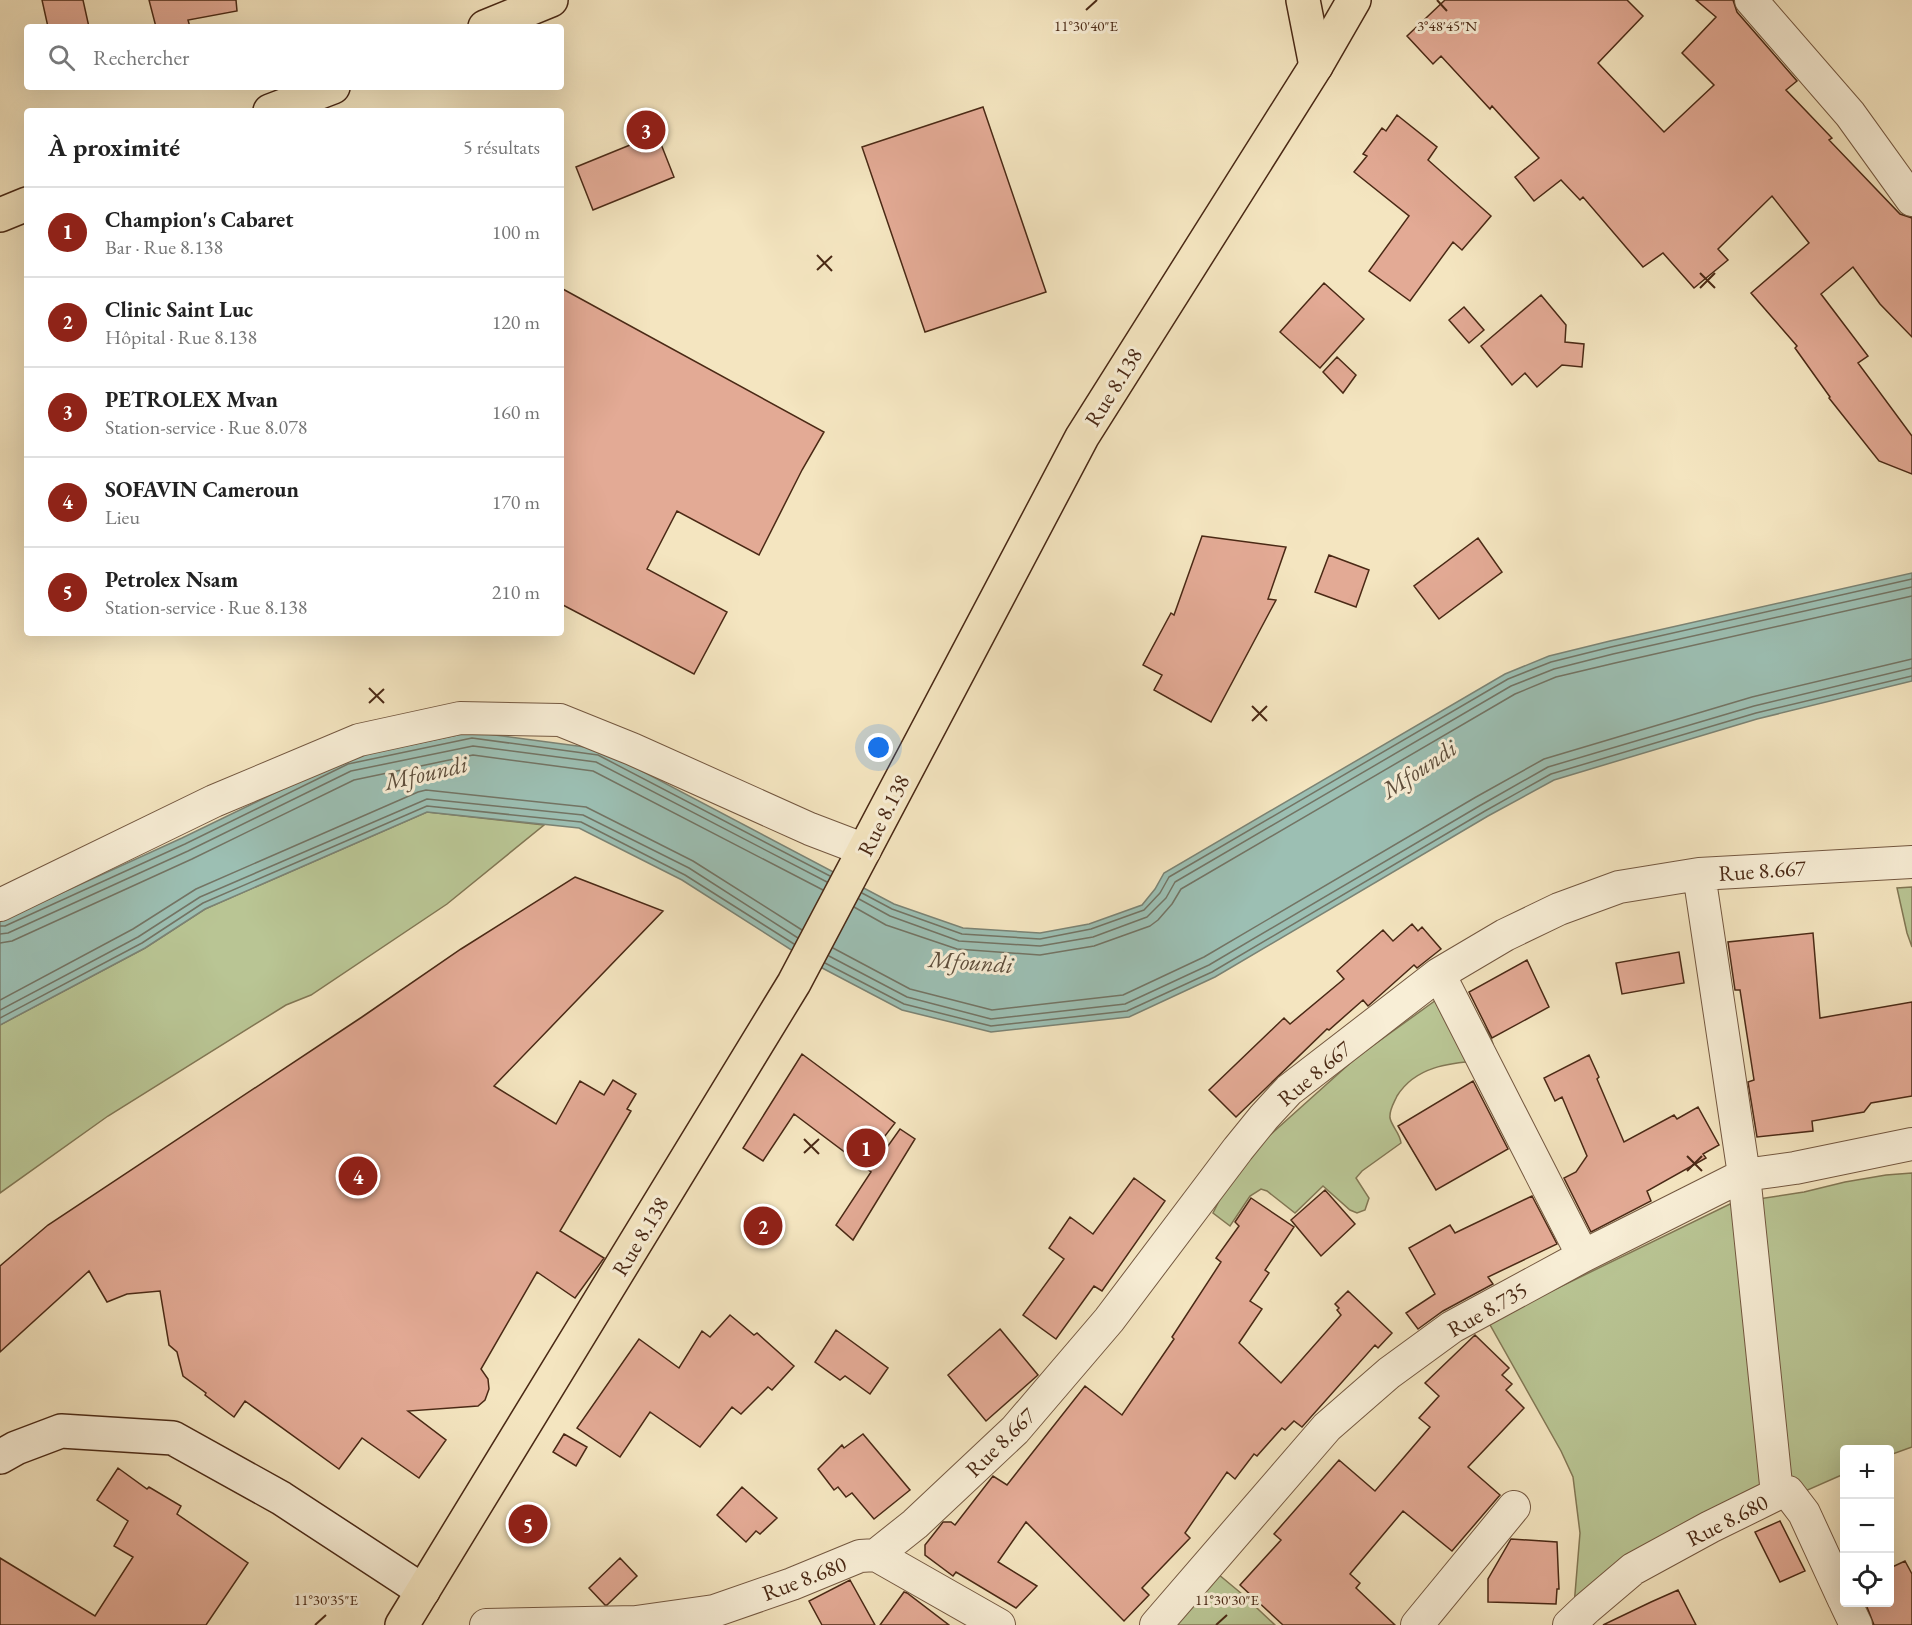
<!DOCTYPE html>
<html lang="fr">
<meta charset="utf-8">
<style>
body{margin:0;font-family:"EB Garamond",serif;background:#f6f6f6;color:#222}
.controls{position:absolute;right:18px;bottom:18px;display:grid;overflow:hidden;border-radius:6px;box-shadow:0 6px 24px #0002}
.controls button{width:54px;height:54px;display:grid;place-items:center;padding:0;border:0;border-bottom:2px solid #e0e0e0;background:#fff;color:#222;font:30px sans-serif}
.you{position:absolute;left:879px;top:748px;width:21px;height:21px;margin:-15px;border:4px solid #fff;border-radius:50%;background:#1a73e8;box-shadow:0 0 0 9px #1a73e833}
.badge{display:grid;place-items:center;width:39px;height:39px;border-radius:50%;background:#8f2418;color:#fff;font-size:20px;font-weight:700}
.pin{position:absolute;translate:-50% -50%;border:3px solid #fff;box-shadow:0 2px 6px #0006}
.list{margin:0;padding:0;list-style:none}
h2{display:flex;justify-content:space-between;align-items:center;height:78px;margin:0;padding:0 24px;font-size:26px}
h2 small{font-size:20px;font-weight:400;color:#767676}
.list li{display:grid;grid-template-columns:39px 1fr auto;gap:18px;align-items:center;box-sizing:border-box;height:90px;padding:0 24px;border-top:2px solid #e0e0e0}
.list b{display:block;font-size:22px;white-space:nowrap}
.list p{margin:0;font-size:20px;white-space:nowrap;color:#767676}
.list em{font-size:20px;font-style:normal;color:#767676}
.icon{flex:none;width:33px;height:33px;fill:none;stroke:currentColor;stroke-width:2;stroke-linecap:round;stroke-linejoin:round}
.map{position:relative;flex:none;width:1912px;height:1625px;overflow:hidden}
.search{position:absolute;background:#fff;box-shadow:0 6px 24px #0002;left:24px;top:24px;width:540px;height:66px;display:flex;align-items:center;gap:15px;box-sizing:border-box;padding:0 21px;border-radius:6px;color:#767676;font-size:22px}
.panel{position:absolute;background:#fff;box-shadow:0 6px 24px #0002;left:24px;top:108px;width:540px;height:528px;border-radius:6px}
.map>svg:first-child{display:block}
.green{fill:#b9c594;stroke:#827754;stroke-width:1.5}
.water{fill:#9cbfb3;stroke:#7b8374;stroke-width:1.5}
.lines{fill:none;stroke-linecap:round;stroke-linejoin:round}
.shore{stroke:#737464;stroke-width:1.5}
.building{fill:#e3aa95;stroke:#4a2915;stroke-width:1.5}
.minor-casing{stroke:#745840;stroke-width:34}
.secondary-casing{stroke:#4a2915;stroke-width:36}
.primary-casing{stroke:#4a2915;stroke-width:36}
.trunk-casing{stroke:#4a2915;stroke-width:36}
.minor{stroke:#f8eed6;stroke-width:32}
.secondary{stroke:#f8eed6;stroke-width:33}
.primary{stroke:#f4e5c0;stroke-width:33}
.trunk{stroke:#f4e5c0;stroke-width:33}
.ticks{fill:none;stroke:#4a2915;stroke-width:2}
.labels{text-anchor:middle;stroke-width:6;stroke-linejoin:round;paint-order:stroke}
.street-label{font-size:22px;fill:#4a2915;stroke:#f8eed6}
.water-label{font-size:24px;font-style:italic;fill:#5e4e3c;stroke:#f8eed6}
.ticks-label{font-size:15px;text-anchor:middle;fill:#4a2915;stroke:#f8eed6;stroke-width:6;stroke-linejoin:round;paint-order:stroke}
</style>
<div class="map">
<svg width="1912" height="1625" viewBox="0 0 1912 1625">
<rect width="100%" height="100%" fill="#f4e5c0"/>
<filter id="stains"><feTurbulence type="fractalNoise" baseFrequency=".00333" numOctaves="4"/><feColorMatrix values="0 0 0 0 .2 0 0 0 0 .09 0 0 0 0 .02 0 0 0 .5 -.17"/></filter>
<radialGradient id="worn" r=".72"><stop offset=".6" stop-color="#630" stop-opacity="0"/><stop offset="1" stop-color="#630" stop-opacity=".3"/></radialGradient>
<path class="green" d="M427,812L544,825L447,904L311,995L286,1005L108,1116L0,1193V1025L145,948L205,909Z
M1912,887V947L1907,933L1897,888Z
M1443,995L1459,996C1468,1007 1498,1037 1493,1052C1492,1055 1490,1057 1487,1060C1454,1063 1417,1064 1397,1096C1394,1103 1389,1110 1390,1118C1392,1127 1400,1133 1401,1143L1362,1171L1356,1178L1369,1198L1365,1210L1357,1213L1350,1210L1323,1186L1295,1213L1267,1191L1261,1189L1250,1196L1230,1226L1213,1213L1227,1185L1250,1153L1357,1057Z
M1912,1173V1447L1890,1455V1450H1844V1474L1703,1536L1573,1618L1580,1533L1573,1477L1561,1451L1489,1323L1527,1303L1732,1203L1804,1192L1845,1182L1886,1175Z
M1218,1574L1242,1594L1275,1625H1175Z"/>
<path class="water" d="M1912,573V681L1757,719L1554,780L1488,816L1215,977L1129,1017L991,1032L902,1010L807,960L682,880L579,828L427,812L205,909L145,948L0,1025V921L182,838L347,758L472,732L600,749L894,904L963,928L1040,933L1089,924L1142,905L1155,889L1164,873L1505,674L1549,656L1610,641Z"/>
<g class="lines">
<path class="shore" d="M862,893L892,909L962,934L1040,939L1091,929L1144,910L1160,893L1169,877L1508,679L1551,662L1611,647L1912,579
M859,899L890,916L959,941L1040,946L1093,937L1147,917L1166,898L1175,882L1511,686L1554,669L1613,654L1912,587
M854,907L886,925L957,949L1040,955L1094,946L1150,926L1158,920L1172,904L1181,889L1515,694L1556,677L1615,663L1912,596
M0,926H5L185,844L348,764L472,738L598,755L830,876
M0,934L8,933L188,851L351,771L473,746L596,762L827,882
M0,943L12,941L192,859L354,780L473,755L593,771L823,890
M833,948L910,989L992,1010L1123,995L1204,957L1476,797L1544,759L1752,697L1912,659
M829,956L907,997L991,1019L1125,1004L1209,965L1481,805L1548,767L1754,706L1912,668
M825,963L904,1004L991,1026L1127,1011L1212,972L1485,811L1551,774L1756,713L1912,676
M0,1000L133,929L196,889L418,792L426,790L586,807L693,861L802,930
M0,1010L138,937L200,897L427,799L583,815L689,868L798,938
M0,1018L142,943L203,903L427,806L581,822L685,875L794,944"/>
</g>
<path class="building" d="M42,0H83L89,27H48Z
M149,0H236L237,11L188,20L190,27H156Z
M1445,0H1627L1643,16L1598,63L1664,132L1714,85L1682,53L1716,17L1696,0H1733L1737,12L1797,81L1786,90L1832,138L1829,140L1900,214L1912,218V337L1880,304L1853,267L1821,294L1868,356L1858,363L1912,436V474L1879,461L1829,398L1830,397L1795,348L1797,346L1751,293L1809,243L1772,196L1718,249L1728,260L1694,288L1663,253L1643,267L1583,197L1580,200L1561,180L1534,201L1515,177L1539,158L1492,106L1490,109L1441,56L1433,64L1407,36Z
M983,107L1046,292L925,332L862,147Z
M1397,115L1437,147L1428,160L1491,216L1462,250L1453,242L1410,301L1369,271L1409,216L1354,172L1367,156L1363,154L1382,128L1386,131Z
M657,134L674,177L593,210L576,167Z
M1324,283L1364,319L1320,368L1280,332Z
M561,288L824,432L802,470L759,555L677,511L647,569L727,612L694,674L561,604Z
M1541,295L1566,325L1565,342L1584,344L1582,367L1562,365L1537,387L1525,373L1512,385L1481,346Z
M1464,307L1484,330L1469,343L1449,320Z
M1337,357L1356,375L1343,393L1323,372Z
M1202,536L1286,547L1268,599L1276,600L1211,722L1154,690L1162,675L1143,665L1171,613L1174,615Z
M1478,538L1502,572L1439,619L1414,586Z
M1329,555L1369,570L1356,607L1315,592Z
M575,877L663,911L494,1086L556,1124L580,1081L604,1095L613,1080L636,1094L627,1109L631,1111L560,1231L604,1258L575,1298L537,1272L481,1369L488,1379L489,1389L485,1400L478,1406L408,1411L446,1440L419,1478L362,1438L339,1469L245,1401L234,1417L205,1395L206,1393L183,1376L177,1352L169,1345L160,1291L127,1294L107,1302L89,1271L0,1352V1266L48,1225L362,1017L461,949Z
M1412,924L1418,931L1422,927L1441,949L1417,968L1414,965L1368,1006L1363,1000L1329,1030L1327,1029L1236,1117L1209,1090L1284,1018L1290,1024L1344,979L1337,971L1383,930L1393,941Z
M1813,933L1820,1018L1912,1002V1096L1871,1103L1864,1112L1812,1121L1813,1131L1757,1137L1748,1082L1754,1080L1740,990H1735L1728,942Z
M1679,952L1684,983L1622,994L1616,963Z
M1527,960L1549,1007L1492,1038L1469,992Z
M802,1054L895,1123L881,1141L888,1146L900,1129L915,1139L853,1240L836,1225L871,1172L794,1114L763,1161L743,1148Z
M1589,1055L1599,1077L1597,1079L1624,1142L1674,1115L1677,1119L1698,1107L1719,1145L1703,1154L1706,1158L1647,1191L1651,1201L1591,1232L1564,1178L1576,1172L1587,1156L1562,1097L1555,1101L1544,1078Z
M1473,1081L1508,1149L1436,1190L1398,1126Z
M1134,1178L1165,1201L1102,1291L1094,1286L1056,1339L1023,1315L1064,1259L1049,1248L1070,1217L1093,1234Z
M1325,1190L1355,1224L1321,1256L1291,1220Z
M1532,1196L1557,1244L1488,1277L1493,1284L1443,1311L1418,1329L1406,1313L1435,1294L1409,1248L1450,1225L1455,1233Z
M1251,1198L1294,1227L1265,1270L1269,1273L1250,1301L1262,1309L1239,1343L1281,1383L1341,1315L1337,1310L1339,1308L1335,1304L1348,1291L1392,1333L1378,1348L1375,1345L1302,1427L1294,1421L1285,1430L1282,1428L1257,1456L1254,1454L1235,1479L1227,1472L1185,1533L1190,1538L1142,1588L1149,1595L1124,1621L1026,1522L998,1562L1037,1586L1016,1608L956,1572L953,1576L925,1555V1545L940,1526L943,1522H951L955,1525L993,1476L1007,1485L1085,1386L1122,1415L1174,1339L1172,1337L1221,1262L1216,1258L1239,1226L1235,1222Z
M730,1315L754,1335L757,1333L794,1366L772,1390L768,1387L741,1414L732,1407L700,1447L650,1412L620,1457L577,1428L639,1339L679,1368L702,1331L710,1337Z
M1000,1329L1038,1375L986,1421L948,1375Z
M836,1330L888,1368L870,1394L845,1376L840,1380L815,1362Z
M1475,1335L1509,1368L1502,1375L1512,1384L1506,1390L1524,1408L1468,1467L1500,1495L1452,1551L1403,1511L1350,1574L1360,1583L1356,1588L1395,1625H1283L1240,1585L1281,1540L1274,1534L1339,1460L1375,1491L1430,1427L1419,1418L1439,1396L1425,1383Z
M564,1434L587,1447L576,1466L553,1452Z
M863,1434L910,1490L874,1519L852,1493L846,1497L838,1487L834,1490L818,1469L842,1445L844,1448Z
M118,1468L147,1489L149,1487L181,1506L177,1514L248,1563L206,1625H0V1558L95,1616L133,1557L114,1546L128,1521L97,1500Z
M742,1487L777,1518L760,1534L756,1531L746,1542L717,1515Z
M1780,1521L1805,1571L1780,1582L1755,1532Z
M1511,1539L1557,1542L1559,1589H1557L1556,1604L1488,1602V1579Z
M620,1558L637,1576L607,1605H605L589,1588Z
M1905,1561L1912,1574V1625H1874L1865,1602H1890V1568Z
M850,1580L875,1625H822L809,1601Z
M1678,1590L1696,1625H1603L1651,1602Z
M904,1592L907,1593L949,1625H880Z"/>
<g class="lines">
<defs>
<path id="minor" d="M1751,0L1850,114L1912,200
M1699,874L1744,1175L1777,1494
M0,905L214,801L359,740L460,718L560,720L632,749L810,829L865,850
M1439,974L1583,1256
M876,1555L915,1524L1015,1430L1109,1320L1238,1149L1264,1117L1289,1090L1439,974L1505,935L1559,909L1619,887L1699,874L1912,862
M1845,1602L1856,1625
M486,1625L636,1622L714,1611L792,1584L860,1556L876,1555L999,1625
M1156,1625L1327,1427L1389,1373L1452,1327L1583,1256L1744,1175L1795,1168L1912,1144
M1417,1625L1514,1507
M1569,1625L1587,1608L1633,1569L1710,1527L1777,1494L1788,1492L1804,1513L1844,1600"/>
<path id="secondary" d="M0,1457L16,1448L61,1431L173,1438L281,1498L423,1591"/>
<path id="primary" d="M402,1625L794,983L1082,437L1316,66L1354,0"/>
<path id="trunk" d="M1303,0L1316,66
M485,27L551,0
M270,111L333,87
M0,215L27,204"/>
</defs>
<use href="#minor" class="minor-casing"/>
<use href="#secondary" class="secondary-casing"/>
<use href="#primary" class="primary-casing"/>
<use href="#trunk" class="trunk-casing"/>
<use href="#minor" class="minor"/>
<use href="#secondary" class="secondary"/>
<use href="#primary" class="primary"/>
<use href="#trunk" class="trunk"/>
</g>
<path class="ticks" d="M1437,0L1447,11M1086,10L1097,0M817,255L832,271M817,270L832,256M1700,273L1715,288M1700,288L1715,273M369,688L384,703M369,703L384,689M1252,706L1267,721M1252,721L1267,706M804,1139L819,1154M804,1153L819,1139M1687,1156L1702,1171M1687,1171L1702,1156M315,1625L326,1615M1216,1625L1227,1615"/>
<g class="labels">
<g class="street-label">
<text transform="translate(1113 387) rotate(-58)" y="8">Rue 8.138</text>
<text transform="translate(883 815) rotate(-63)" y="8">Rue 8.138</text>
<text transform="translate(1762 870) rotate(-4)" y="8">Rue 8.667</text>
<text transform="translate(1314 1073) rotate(-40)" y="8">Rue 8.667</text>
<text transform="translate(640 1236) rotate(-59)" y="8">Rue 8.138</text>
<text transform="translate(1487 1309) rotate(-30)" y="8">Rue 8.735</text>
<text transform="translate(1000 1442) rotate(-45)" y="8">Rue 8.667</text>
<text transform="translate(1727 1520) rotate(-27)" y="8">Rue 8.680</text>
<text transform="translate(804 1578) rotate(-21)" y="8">Rue 8.680</text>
</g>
<g class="water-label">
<text transform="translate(1419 769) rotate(-34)" y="8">Mfoundi</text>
<text transform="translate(426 773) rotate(-13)" y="8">Mfoundi</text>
<text transform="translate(971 962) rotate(4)" y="8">Mfoundi</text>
</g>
</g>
<g class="ticks-label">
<text x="1086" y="31">11°30'40"E</text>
<text x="1447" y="31">3°48'45"N</text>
<text x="326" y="1605">11°30'35"E</text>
<text x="1227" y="1605">11°30'30"E</text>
</g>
<rect width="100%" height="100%" filter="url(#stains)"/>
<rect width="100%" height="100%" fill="url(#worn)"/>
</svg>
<div class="controls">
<button>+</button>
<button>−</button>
<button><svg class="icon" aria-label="locate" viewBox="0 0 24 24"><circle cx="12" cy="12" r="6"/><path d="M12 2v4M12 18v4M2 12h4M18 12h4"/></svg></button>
</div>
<div class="you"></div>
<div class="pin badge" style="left:866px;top:1148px">1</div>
<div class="pin badge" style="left:763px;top:1226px">2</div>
<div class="pin badge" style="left:646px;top:130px">3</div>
<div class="pin badge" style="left:358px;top:1176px">4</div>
<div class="pin badge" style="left:528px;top:1524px">5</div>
<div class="search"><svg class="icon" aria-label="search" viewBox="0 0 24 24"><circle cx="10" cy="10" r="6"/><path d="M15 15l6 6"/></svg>Rechercher</div>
<section class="panel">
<h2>À proximité<small>5 résultats</small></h2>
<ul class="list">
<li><span class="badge">1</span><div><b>Champion's Cabaret</b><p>Bar · Rue 8.138</p></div><em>100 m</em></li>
<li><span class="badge">2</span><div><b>Clinic Saint Luc</b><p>Hôpital · Rue 8.138</p></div><em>120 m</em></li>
<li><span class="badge">3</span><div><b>PETROLEX Mvan</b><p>Station-service · Rue 8.078</p></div><em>160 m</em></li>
<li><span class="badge">4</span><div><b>SOFAVIN Cameroun</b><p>Lieu</p></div><em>170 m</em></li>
<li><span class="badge">5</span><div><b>Petrolex Nsam</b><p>Station-service · Rue 8.138</p></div><em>210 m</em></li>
</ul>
</section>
</div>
